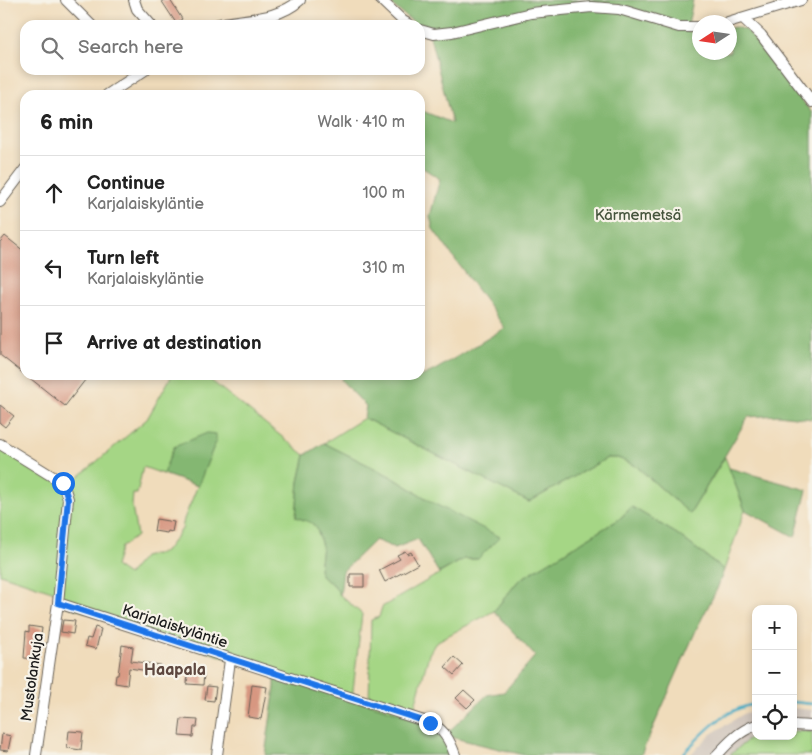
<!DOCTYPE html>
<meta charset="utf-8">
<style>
body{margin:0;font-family:"Balsamiq Sans",sans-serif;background:#f2f2f2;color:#222}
.controls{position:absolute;right:15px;bottom:15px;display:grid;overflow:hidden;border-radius:10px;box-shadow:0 2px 8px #0003}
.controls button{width:45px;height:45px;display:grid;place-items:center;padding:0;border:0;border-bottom:1px solid #e0e0e0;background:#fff;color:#222;font:25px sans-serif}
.compass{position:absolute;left:692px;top:15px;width:45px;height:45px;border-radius:50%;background:#fff;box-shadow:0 2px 8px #0003;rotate:258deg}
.stop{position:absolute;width:15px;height:15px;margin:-11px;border:4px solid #1a73e8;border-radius:50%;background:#fff}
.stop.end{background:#1a73e8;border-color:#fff;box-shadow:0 1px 5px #0008}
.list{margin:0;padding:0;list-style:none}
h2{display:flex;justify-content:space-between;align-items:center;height:65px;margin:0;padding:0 20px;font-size:21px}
h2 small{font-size:16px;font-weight:400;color:#767676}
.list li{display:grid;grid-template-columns:32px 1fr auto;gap:15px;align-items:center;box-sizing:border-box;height:75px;padding:0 20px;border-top:1px solid #e0e0e0}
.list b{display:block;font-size:19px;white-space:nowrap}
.list p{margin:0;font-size:16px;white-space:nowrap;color:#767676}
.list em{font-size:16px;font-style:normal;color:#767676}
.icon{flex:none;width:28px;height:28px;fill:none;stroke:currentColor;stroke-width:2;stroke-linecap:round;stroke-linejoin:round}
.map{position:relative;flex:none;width:812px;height:755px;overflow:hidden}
.search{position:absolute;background:#fff;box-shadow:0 2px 8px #0003;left:20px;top:20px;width:405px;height:55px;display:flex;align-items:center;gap:12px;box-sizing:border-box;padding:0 18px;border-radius:15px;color:#767676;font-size:19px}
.panel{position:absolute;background:#fff;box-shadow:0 2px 8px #0003;left:20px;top:90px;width:405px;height:290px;border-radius:15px}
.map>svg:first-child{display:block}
.industrial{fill:#cdc2b9}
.green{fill:#a5d685;stroke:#607950;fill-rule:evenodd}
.forest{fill:#84b772;stroke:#506a47}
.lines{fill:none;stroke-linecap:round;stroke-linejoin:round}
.stream{stroke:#44abc4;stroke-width:2.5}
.building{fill:#d79781}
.minor-casing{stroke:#665f54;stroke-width:12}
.minor{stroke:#fff;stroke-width:10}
.route{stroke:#1a73e8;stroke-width:6}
.labels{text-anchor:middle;stroke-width:4.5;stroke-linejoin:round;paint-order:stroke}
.park-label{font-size:15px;fill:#45543c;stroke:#f7f3e8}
.street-label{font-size:15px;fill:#1c1c1c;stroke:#f7f3e8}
.neighbourhood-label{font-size:16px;font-weight:bold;fill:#5d473f;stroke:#f7f3e8}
</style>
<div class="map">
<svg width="812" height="755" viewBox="0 0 812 755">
<rect width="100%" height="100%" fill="#f7f3e8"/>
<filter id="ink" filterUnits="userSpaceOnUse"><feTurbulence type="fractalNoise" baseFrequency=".02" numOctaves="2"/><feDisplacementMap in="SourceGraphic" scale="10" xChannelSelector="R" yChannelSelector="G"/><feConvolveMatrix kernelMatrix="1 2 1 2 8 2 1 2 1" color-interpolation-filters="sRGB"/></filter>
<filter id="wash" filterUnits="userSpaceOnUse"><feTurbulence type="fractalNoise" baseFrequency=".0096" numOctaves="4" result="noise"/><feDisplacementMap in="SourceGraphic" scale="20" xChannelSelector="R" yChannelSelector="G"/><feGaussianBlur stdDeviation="1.12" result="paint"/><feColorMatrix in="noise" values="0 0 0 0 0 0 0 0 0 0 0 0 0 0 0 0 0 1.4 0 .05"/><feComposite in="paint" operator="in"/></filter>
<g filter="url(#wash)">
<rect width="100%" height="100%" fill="#f0dcbb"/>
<path class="industrial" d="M793,708L812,710V755H690L711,734L745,713L756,711V736H793Z"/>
<path class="green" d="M172,375H204L305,455L299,482L296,517L312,523L317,529L322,546L319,570L323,578L334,585L340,595L362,614L352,699L58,603V593L0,574V444L63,483L76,479L147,419ZM216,441L184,519L182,529L165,552L143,557L128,575L115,566L121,547L137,536L132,506L133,494H137L143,467L163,474L174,447Z
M364,418L529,502L607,458H618L636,466L690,514L725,457L745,510L724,570L677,534L632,507L618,520L519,580L494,611L436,642L429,654L412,717L369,704L371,620L379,617L382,607L464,559H478L435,504L392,477L324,443Z
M793,731L812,732V755H730L756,733V736H793Z"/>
<path class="forest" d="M387,0H693L689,20L688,32H699L700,52H730V28L735,27L748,31L812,113V419L778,415L748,417L690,514L636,466L618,458H607L529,502L364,418L366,406L341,380L343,375H408L418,378L435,370L505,328L433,229L430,216L440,179L420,166V110L452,123L428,29C412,23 400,12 387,0Z
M207,433L216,434V441L198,486L163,474L174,447Z
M324,443L392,477L435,504L500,537L478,559H464L439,573L418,539L395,548L375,540L343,571L340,595L334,585L323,578L319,570L322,546L317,529L312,523L296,517L299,482L305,455Z
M729,468L807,490L795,537L745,510Z
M632,507L677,534L724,570L717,589L697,628L641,755H524L446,736L455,755H265L275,687V674L430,723L445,735L487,695L504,692L535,656L494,611L519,580L618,520Z"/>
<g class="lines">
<path class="stream" d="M793,702L812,704
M682,755C703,733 724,708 756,704"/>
</g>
<g id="blocks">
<path class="building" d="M161,0H170L182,19L176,23Z
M5,236L25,252V375L0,355V242Z
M26,375H89L65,406Z
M0,405L14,416L5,427L0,423Z
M156,519L174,522L172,532L168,531L167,533L154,531Z
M405,551L407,554L411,552L418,564L385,582L379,570L400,559L397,555Z
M350,574H364V587H350Z
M63,620L75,621L73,634L61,632Z
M29,626L42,628L38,659L24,658L26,631L29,632Z
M95,627L101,629L96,649L85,646L87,638L91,639Z
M122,645L133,647L131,661L161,665L160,675L149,673V671L129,668L127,685L115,683L116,675H118Z
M454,657L463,665L454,675L445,667Z
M188,671L202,672V674H204L203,685L187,684Z
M252,685L267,687L261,719L248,717Z
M207,686L216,687L214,701L205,700Z
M464,690L475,700L467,708L456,698Z
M181,719L198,720L197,727H194L193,737L179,736Z
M69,731L83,732L81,750L67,748Z
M2,734L11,736L8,751L0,750Z"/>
</g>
</g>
<g filter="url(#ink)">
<use href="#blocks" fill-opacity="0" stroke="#665f54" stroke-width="1"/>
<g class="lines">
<defs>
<path id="minor" d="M66,0L91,25
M134,0L137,9L151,25
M381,0L403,21L410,25
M744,19L761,35L812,102
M728,22L801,0
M215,25C244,18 277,21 300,0
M420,30L434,34L452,32L531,13L592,7L619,9L679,27H700
M107,95L145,70
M0,202L25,169
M0,444L63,483L68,499L58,603L430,723C444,729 450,741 455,755
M793,725L812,726
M36,755L58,603
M217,755L230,660
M717,755C728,743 739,731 756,725"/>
</defs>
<use href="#minor" class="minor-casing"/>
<use href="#minor" class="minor"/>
</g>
</g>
<g class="lines" filter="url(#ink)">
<path class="route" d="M63,483L68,499L58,603L430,723"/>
</g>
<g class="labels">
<g class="park-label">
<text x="638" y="220">Kärmemetsä</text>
</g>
<g class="street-label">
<text transform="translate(175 626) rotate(18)" y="5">Karjalaiskyläntie</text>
<text transform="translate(32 677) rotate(-82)" y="5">Mustolankuja</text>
</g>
<g class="neighbourhood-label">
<text x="175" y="675">Haapala</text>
</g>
</g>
</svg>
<div class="controls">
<button>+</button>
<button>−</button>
<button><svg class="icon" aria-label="locate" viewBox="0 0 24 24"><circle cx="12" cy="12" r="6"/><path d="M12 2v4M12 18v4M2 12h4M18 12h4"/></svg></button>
</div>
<svg class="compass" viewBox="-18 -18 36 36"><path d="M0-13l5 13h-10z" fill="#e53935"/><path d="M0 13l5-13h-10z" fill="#767676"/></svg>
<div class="stop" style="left:63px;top:483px"></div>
<div class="stop end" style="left:430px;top:723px"></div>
<div class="search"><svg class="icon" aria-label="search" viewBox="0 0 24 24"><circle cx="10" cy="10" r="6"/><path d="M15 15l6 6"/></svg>Search here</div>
<section class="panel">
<h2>6 min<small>Walk · 410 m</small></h2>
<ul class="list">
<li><svg class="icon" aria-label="ahead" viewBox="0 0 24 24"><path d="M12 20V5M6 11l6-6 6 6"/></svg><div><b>Continue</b><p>Karjalaiskyläntie</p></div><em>100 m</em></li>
<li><svg class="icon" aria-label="left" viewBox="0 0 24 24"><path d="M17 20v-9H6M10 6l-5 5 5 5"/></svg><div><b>Turn left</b><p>Karjalaiskyläntie</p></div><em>310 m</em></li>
<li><svg class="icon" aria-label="arrive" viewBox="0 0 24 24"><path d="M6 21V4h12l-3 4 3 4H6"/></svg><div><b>Arrive at destination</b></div></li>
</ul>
</section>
</div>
